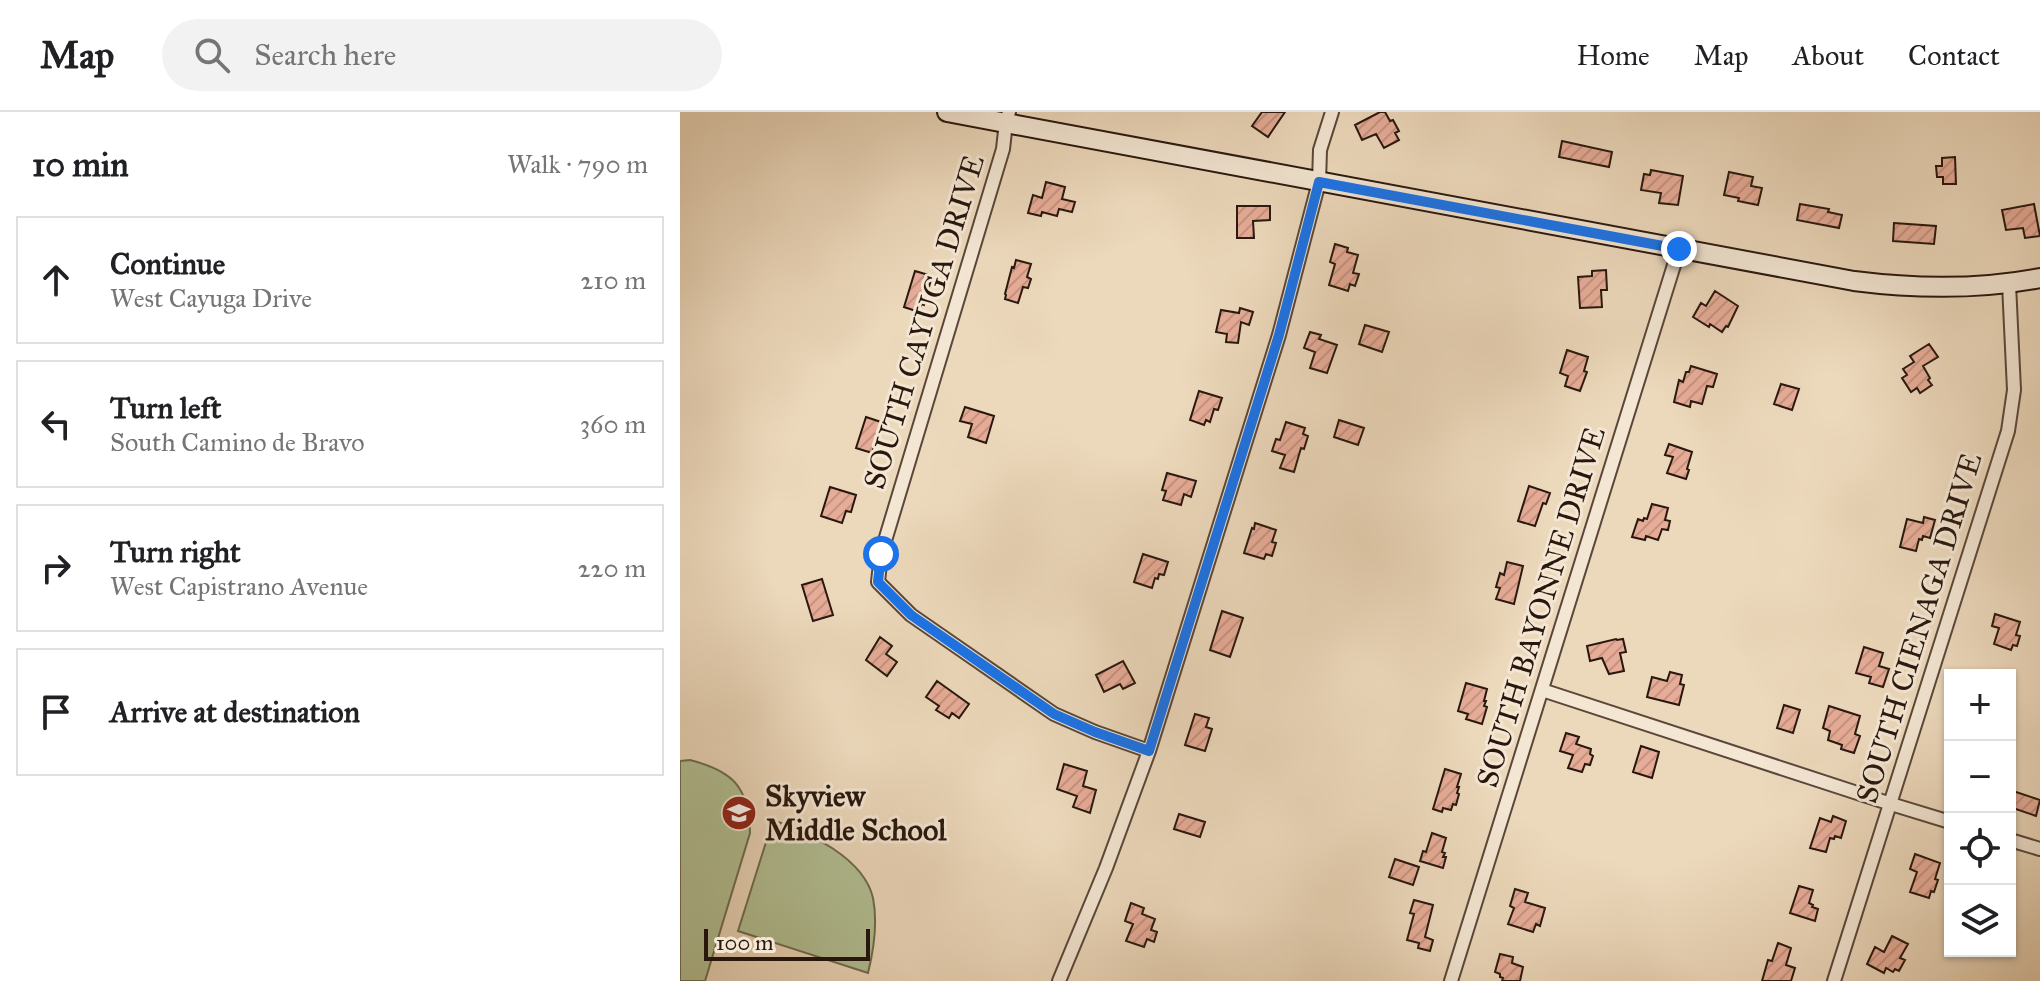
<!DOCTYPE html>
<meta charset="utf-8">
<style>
body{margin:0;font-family:"IM FELL Great Primer",serif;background:#f2f2f2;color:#202124}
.controls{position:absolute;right:24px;bottom:24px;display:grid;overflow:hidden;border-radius:0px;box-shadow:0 2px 6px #0004}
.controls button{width:72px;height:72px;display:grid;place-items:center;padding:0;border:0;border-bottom:2px solid #e0e0e0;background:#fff;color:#202124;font:40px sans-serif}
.scale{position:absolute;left:24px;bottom:20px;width:166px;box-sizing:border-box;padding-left:8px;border:4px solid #29170e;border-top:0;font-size:22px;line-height:28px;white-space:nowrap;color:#29170e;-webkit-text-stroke:6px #f3e6d3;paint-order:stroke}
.stop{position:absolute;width:24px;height:24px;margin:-18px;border:6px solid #1a73e8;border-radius:50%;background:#fff}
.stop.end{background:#1a73e8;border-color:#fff;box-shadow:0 2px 8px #0008}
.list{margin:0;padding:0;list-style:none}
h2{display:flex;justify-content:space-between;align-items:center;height:104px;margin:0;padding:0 32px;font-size:34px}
h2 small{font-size:26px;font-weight:400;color:#757577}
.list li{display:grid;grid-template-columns:52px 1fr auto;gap:24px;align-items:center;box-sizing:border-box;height:128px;margin:0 16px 16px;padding:0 16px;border:2px solid #e0e0e0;border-radius:0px}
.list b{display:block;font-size:30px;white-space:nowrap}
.list p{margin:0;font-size:26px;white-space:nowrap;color:#757577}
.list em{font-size:26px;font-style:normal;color:#757577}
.icon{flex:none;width:44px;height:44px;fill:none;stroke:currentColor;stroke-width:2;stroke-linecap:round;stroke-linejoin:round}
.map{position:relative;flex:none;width:1360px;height:869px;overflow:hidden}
header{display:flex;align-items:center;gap:48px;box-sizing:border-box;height:112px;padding:0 40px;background:#fff;border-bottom:2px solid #e0e0e0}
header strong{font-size:38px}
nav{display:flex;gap:44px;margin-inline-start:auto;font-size:28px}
.search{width:560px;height:72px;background:#f2f2f2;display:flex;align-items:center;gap:20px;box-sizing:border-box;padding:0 28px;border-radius:44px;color:#757577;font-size:30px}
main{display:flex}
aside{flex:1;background:#fff}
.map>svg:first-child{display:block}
.pitch{fill:#b2c094;stroke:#6e6c51;stroke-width:2}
.building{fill:url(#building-hatch);stroke:#29170e;stroke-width:2}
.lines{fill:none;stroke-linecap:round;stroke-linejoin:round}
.street-casing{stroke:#5a4739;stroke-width:16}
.secondary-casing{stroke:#29170e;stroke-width:22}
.street{stroke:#f3e6d3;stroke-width:12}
.secondary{stroke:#f3e6d3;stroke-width:18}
.route{stroke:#1a73e8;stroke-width:10}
.labels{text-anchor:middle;stroke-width:6;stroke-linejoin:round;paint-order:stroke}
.street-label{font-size:30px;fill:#29170e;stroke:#f3e6d3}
.poi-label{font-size:30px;font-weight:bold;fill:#29170e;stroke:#f3e6d3;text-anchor:start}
</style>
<header>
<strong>Map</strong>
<div class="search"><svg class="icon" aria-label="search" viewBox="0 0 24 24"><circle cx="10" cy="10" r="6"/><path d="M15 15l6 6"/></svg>Search here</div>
<nav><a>Home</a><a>Map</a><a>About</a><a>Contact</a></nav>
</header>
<main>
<aside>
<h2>10 min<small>Walk · 790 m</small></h2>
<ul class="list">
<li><svg class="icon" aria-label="ahead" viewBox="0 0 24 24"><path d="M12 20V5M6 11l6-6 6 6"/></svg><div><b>Continue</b><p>West Cayuga Drive</p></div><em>210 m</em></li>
<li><svg class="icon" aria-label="left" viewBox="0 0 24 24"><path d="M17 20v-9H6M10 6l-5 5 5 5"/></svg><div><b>Turn left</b><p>South Camino de Bravo</p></div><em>360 m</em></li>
<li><svg class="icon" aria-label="right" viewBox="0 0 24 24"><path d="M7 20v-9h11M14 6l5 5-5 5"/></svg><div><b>Turn right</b><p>West Capistrano Avenue</p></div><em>220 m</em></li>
<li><svg class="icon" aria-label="arrive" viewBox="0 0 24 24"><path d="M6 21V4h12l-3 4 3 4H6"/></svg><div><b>Arrive at destination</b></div></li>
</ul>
</aside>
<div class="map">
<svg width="1360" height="869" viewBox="0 0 1360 869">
<defs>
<pattern id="building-hatch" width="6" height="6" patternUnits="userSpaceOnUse" patternTransform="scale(2)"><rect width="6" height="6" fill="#e7ac97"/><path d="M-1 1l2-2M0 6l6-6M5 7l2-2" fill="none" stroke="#c69381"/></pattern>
</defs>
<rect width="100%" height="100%" fill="#ecd8bb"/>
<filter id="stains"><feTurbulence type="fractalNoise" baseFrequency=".0025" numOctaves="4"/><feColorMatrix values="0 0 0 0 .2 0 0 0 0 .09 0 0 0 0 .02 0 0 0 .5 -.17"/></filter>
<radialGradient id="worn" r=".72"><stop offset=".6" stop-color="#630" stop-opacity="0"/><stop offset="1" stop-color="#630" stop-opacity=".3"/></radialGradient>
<path class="pitch" d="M10,648C53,659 69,675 70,721L25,869H0V649Z
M93,708C128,720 184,746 193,786C198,812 194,837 188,861L58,819Z"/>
<path class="building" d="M582,0H605L588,25L572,14Z
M700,0H705L710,9L713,8L719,19L715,21L719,28L704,36L696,22L682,28L675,13Z
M882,29L932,40L929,55L879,45Z
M1275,45L1276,72H1263V65H1257L1256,54H1262V46Z
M971,58L1003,64L998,93L979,91L981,81L961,78L964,62L970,63Z
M1049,60L1073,65L1071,74L1082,76L1078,93L1058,89L1059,86L1044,83Z
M366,70L385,75L382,87L395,90L392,100L379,97L377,104L362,100L361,104L348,101L353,83L362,86Z
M1120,92L1149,97L1148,100L1162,103L1159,116L1117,108Z
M1354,92L1360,124L1345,126L1343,116L1326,118L1322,98Z
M557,94H590V108L573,109L574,126H557Z
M1214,111L1256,114L1254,132L1213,129Z
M655,132L668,136L667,140L678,143L673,161L679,162L675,174L670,172L668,179L649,173L655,152L650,150Z
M336,148L351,152L347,165L351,167L348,176L343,175L338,191L325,187L326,183L325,182L332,155L334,156Z
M926,158L927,178H921L922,195L900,196L898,165L912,164V159Z
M235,159L252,164L244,193L241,192L239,200L224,195Z
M1035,179L1058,194L1048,215L1046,214L1042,220L1030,212L1029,215L1013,205L1021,191L1026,194Z
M560,196L573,200L569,213L561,210L558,231L546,230L547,222L536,220L541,198L559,201Z
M685,213L709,220L702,240L679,232Z
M630,220L641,223L639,227L657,233L647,261L630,256L635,240L624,236Z
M1249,232L1258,245L1243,254L1250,266L1248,268L1252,273L1240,281L1237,276L1231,280L1222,266L1227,263L1223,257L1234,250L1230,244Z
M887,238L908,245L904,259L907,260L900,279L885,274L888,264L880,261Z
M1011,254L1037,262L1033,275L1027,274L1022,292L1011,289L1010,295L994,290L999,268L1003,270L1006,260H1009Z
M1101,272L1119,277L1112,298L1094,292Z
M519,279L542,286L538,298L534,297L530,310L526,308L524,313L510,308Z
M285,295L314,304L306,331L288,325L292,312L280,309Z
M186,305L201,310L192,341L176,336Z
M659,308L684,316L678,333L654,325Z
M606,310L625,316L623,322L628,324L624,337L621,336L614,360L600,356L605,343L592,339L596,327L600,328Z
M989,332L1012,340L1007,357L1009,358L1006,367L987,361L993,345L985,343Z
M487,361L516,369L511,385L504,382L501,393L483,388L486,379L482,378Z
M849,374L870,381L866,392L863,391L855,414L838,409Z
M150,375L176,383L171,400L166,399L162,411L141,404Z
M972,392L988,396L985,408L990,409L988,418L982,417L978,428L966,424L965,428L952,425L958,407L963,409L964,406L967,407Z
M1244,405L1255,408L1250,426L1243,424L1242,428L1239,427L1236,439L1220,435L1227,407L1243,411Z
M575,411L596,418L592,430L596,431L592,444L586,442L584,447L564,441L572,416L574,417Z
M463,442L488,450L484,463L479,462L478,467L475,466L472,476L454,470Z
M827,450L843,454L834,492L816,487L820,476L816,475L820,461L824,463Z
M142,467L153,503L133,509L122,473Z
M542,499L563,506L550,545L530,538Z
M1315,502L1340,510L1336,523L1340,524L1337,534L1333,533L1331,538L1314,532L1319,516L1312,514Z
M200,525L212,534L206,542L217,550L207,564L186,548Z
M936,527L937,528L943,527L946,540L940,541L944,559L929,562L922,546L910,549L907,534Z
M1184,535L1203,541L1199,554L1209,557L1203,575L1189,571L1191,565L1176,561Z
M443,549L455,571L443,577L440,572L424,580L416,563Z
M990,560L1002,563L1000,572L1004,573L999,593L967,585L972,565L987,569Z
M257,569L289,592L279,606L272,601L269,606L256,598L259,594L246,585Z
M786,571L807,577L804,589H806L804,594L807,595L802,612L786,607L788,602L778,599Z
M1104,593L1120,598L1113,621L1097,616Z
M1149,594L1180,604L1175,622L1180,624L1174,641L1161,637L1162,633L1148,628L1150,619L1143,616Z
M515,602L529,606L526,615L532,617L525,639L505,633Z
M886,621L899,625L896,632L911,637L910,642L913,644L910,653L905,652L902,660L888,656L893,643L880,639Z
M961,634L979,640L972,666L953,660Z
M384,652L407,659L403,674L416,678L410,701L393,695L397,684L377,677Z
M765,657L781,662L777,675H779L777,681L779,682L776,693L773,692L771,698L763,696L762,700L753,697Z
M1330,678L1360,688L1356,704L1330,695Z
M499,702L525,710L520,725L494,717Z
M1153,704L1166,709L1161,726L1155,724L1154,727L1150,726L1146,740L1130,736L1140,706L1151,710Z
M752,721L766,726L762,740L765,741L763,745H766L763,756L740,749L743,739L746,740Z
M1235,742L1260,751L1255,767L1258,768L1254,780L1251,779L1249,786L1230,780L1237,760L1230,757Z
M715,747L739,755L733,773L709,765Z
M1119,774L1133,778L1129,791L1133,793L1132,795L1138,797L1135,809L1110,801Z
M835,777L848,781L845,790L865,796L860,814L856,812L853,820L828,812L834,796L830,794Z
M734,788L753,793L745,825L753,828L750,839L738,836L739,831L727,828L734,802L730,801Z
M451,791L464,796L462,802L475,807L471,818L477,820L474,830L467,827L464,835L446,829L453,812L445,809Z
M1212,824L1228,832L1220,846L1225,848L1219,859L1215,857L1213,860L1206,856L1204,861L1187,852L1195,835L1204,840Z
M1098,831L1111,836L1106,853L1115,856L1111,869H1082L1088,848L1092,849Z
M820,842L833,845L832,851L843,855L840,869H822L823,866L820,865V862L815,860Z"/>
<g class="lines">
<defs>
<path id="street" d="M329,0L326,10L323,37L201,442L198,470L231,503L374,602L415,620L469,639
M862,578L1211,692L1270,710
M1330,728L1360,737
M379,869L426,756L469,639L599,223L639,70L640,38L652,0
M771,869L999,137
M1154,869L1328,319L1334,278L1329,172"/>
<path id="secondary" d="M267,0L1174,169C1237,177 1298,178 1360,166"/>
</defs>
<use href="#street" class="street-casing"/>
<use href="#secondary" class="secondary-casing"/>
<use href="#street" class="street"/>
<use href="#secondary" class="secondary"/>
</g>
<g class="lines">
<path class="route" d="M201,442L198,470L231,503L374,602L415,620L469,639L599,223L639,70L999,137"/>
</g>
<defs>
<symbol id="school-disc" viewBox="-11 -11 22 22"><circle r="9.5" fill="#8f2418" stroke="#f3e6d3"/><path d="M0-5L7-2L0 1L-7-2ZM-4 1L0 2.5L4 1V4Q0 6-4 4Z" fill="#fff"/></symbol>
</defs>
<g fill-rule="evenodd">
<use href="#school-disc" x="39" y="681" width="40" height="40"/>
</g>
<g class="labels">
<g class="street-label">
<text transform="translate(244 210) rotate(-73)" y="10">SOUTH CAYUGA DRIVE</text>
<text transform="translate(861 495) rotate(-73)" y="10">SOUTH BAYONNE DRIVE</text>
<text transform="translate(1239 516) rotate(-73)" y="10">SOUTH CIENAGA DRIVE</text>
</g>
<g class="poi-label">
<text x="85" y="694">Skyview<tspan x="85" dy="34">Middle School</tspan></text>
</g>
</g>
<rect width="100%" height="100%" filter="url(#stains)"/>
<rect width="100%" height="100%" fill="url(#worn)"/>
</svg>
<div class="controls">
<button>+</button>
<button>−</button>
<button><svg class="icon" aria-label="locate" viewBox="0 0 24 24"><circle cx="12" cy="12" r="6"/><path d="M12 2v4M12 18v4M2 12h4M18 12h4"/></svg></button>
<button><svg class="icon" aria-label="layers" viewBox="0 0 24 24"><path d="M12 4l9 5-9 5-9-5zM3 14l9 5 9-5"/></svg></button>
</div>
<div class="scale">100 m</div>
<div class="stop" style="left:201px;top:442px"></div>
<div class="stop end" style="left:999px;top:137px"></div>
</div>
</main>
